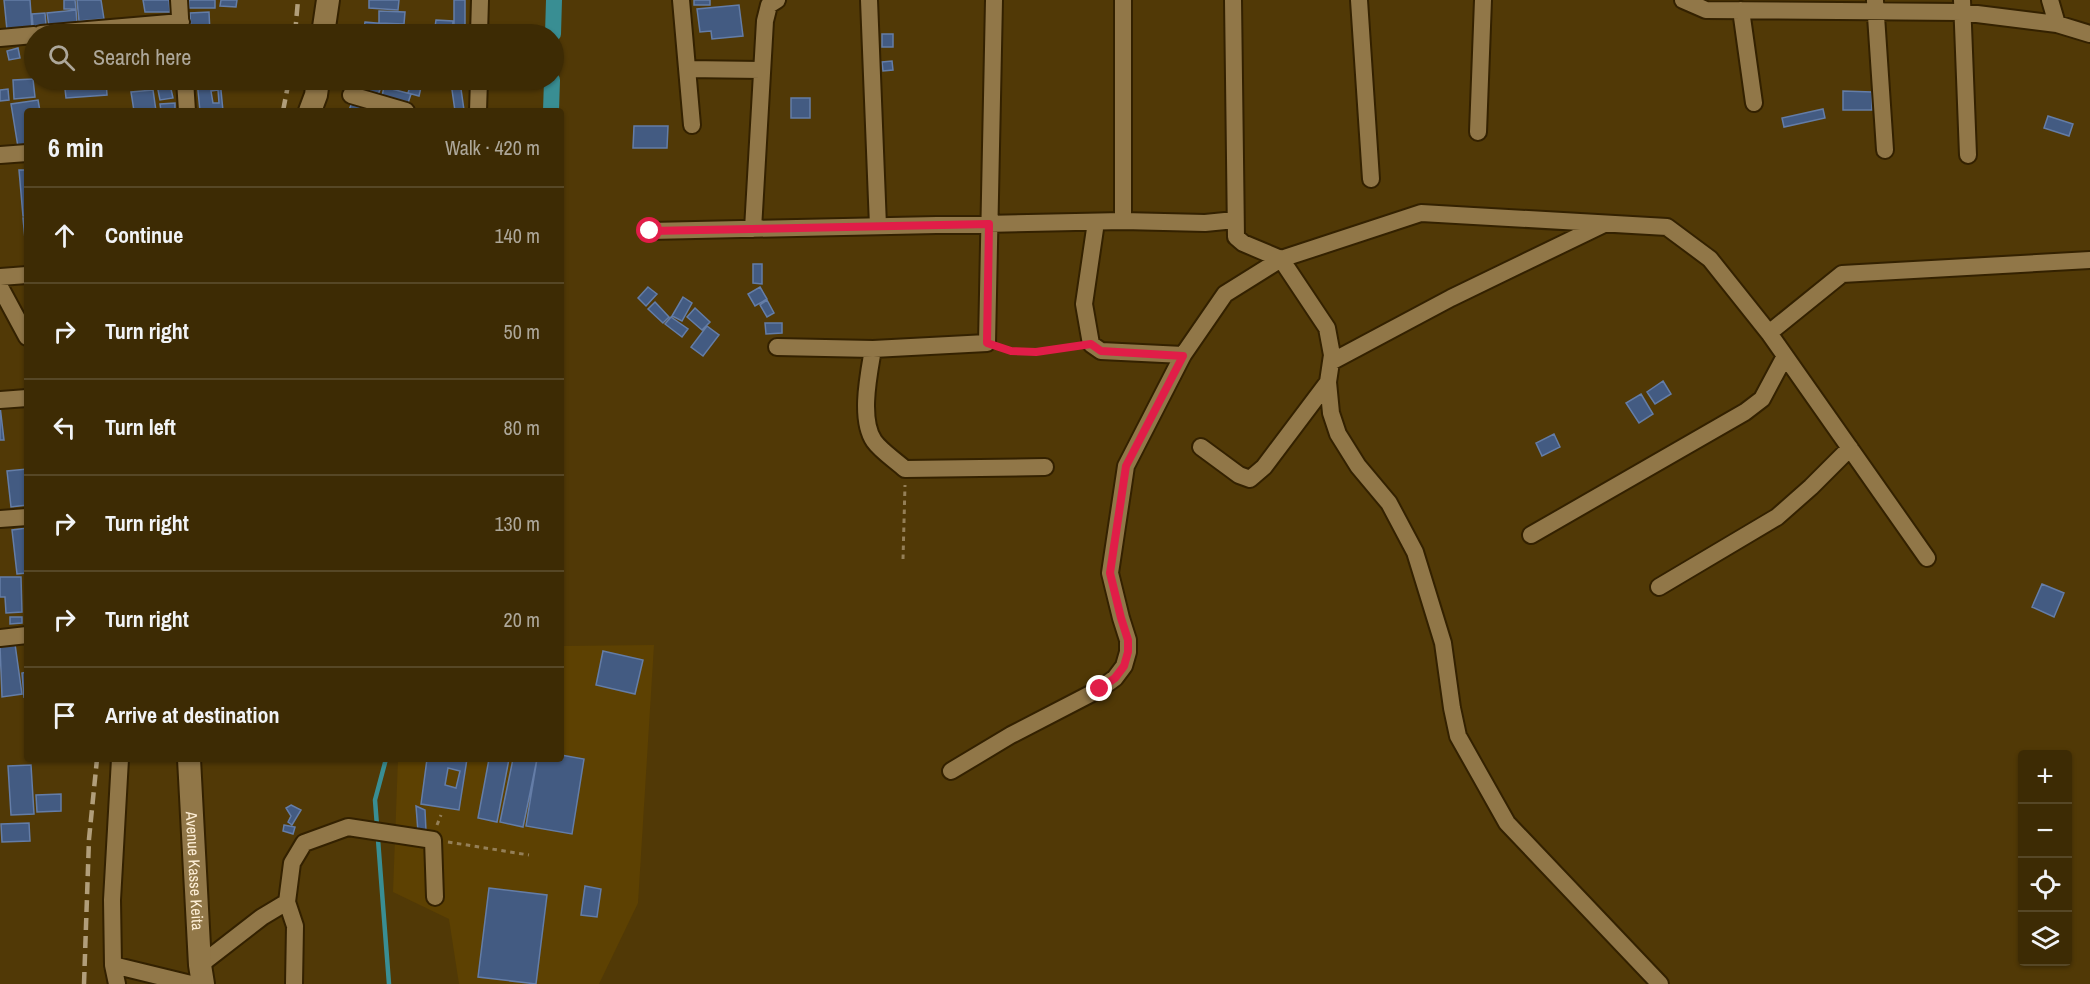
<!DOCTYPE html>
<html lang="en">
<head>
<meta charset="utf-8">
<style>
	:root { --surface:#3d2b04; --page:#44330e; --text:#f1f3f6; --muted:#ada79a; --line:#564726 }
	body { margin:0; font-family:"Archivo Narrow",sans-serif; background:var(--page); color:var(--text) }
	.controls { position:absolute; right:18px; bottom:18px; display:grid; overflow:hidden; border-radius:6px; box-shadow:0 2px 4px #0004 }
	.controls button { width:54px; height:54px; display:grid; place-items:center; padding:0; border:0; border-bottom:2px solid var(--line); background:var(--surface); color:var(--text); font:30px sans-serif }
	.stop { position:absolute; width:18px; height:18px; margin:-14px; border:4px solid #e11d48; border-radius:50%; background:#fff }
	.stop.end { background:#e11d48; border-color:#fff; box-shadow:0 2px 6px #0008 }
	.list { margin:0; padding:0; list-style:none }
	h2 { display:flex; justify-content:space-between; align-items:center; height:78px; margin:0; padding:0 24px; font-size:26px }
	h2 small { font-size:20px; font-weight:400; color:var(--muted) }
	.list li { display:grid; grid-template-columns:39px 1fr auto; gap:18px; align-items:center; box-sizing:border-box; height:96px; padding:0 24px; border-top:2px solid var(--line) }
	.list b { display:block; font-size:22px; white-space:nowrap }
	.list em { font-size:20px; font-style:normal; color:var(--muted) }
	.icon { flex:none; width:33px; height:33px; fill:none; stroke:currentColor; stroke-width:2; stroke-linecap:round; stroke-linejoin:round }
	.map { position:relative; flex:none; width:2090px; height:984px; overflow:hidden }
	.search { position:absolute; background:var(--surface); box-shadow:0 2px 4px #0004; left:24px; top:24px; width:540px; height:66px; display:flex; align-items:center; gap:15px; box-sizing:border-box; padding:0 21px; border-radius:33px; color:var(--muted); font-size:22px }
	.panel { position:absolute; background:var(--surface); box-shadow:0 2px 4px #0004; left:24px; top:108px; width:540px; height:654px; border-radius:6px }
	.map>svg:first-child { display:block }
</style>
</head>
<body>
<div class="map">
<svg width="2090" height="984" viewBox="0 0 2090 984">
	<rect width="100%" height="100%" fill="#513906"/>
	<!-- built -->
	<path fill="#5d4102" d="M 654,645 L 638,903 L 599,984 L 459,984 L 449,919 L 393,892 L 398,759 L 561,759 L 561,646 Z"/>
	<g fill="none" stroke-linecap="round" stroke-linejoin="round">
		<!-- stream -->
		<path stroke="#398e93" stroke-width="4.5" d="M 386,759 L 375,800 L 389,984"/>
		<!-- canal -->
		<path stroke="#398e93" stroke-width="16" d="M 553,34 L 554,0
			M 551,111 L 552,80"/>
	</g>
	<!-- building -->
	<path fill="#435b82" stroke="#647da7" stroke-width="1.5" fill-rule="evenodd" d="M 4,0 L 30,0 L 32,29 L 7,30 Z
		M 64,0 L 75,0 L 76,9 L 64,9 Z
		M 77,0 L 101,0 L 104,19 L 79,21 Z
		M 143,0 L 169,0 L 170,12 L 145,12 Z
		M 189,0 L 215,0 L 215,8 L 189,8 Z
		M 221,0 L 237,0 L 236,7 L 220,6 Z
		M 369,0 L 399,0 L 398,10 L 369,8 Z
		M 454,0 L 465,0 L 465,34 L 454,34 Z
		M 694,0 L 710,0 L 710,5 L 694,5 Z
		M 739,5 L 743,36 L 712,39 L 711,31 L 700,32 L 697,9 Z
		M 76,10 L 77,23 L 49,26 L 47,13 Z
		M 379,11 L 405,12 L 404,24 L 379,23 Z
		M 209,12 L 210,33 L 191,34 L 190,13 Z
		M 45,13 L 46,25 L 33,26 L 32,14 Z
		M 436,20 L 453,21 L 452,34 L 434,34 Z
		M 365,22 L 387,24 L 386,34 L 363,34 Z
		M 882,34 L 893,34 L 893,47 L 882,47 Z
		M 18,48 L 20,58 L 9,60 L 7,51 Z
		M 892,61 L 893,70 L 883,71 L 882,62 Z
		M 33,79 L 35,97 L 14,99 L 13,80 Z
		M 64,80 L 81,80 L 81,88 L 88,88 L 88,80 L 92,80 L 92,82 L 106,80 L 107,95 L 66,98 Z
		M 156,80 L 169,80 L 173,98 L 160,100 Z
		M 220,80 L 223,111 L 200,111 L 197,81 ZM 218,90 L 219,103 L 213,103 L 211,91 Z
		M 359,80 L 381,87 L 378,95 L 356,88 Z
		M 391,80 L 410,80 L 410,85 L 391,82 Z
		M 412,80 L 422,83 L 419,96 L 408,93 Z
		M 424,80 L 450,80 L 451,82 L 426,86 Z
		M 460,82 L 464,110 L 455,111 L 451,83 Z
		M 384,87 L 411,94 L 408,103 L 382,96 Z
		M 8,89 L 9,100 L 0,101 L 0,90 Z
		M 153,90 L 156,111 L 134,111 L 131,92 Z
		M 1843,91 L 1872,92 L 1872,110 L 1843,110 Z
		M 791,98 L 810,98 L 810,118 L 791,118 Z
		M 38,100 L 40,111 L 27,111 L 27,146 L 18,147 L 11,104 Z
		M 353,100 L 368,105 L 366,111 L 349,110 Z
		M 175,103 L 175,111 L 161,111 L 160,104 Z
		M 1823,109 L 1825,118 L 1784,127 L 1782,118 Z
		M 2048,116 L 2073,124 L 2069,136 L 2044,128 Z
		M 634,126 L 668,126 L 667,148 L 633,148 Z
		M 19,170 L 27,170 L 27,216 L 23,216 Z
		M 23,218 L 27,218 L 27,260 Z
		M 753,264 L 762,264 L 762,284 L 753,283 Z
		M 648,287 L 657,294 L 646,306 L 638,298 Z
		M 760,287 L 767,299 L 755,306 L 748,294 Z
		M 683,297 L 692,303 L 682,321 L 672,316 Z
		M 767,300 L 774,313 L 767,317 L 760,305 Z
		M 655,302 L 669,317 L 663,323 L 648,309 Z
		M 695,308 L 710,322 L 702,330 L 687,317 Z
		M 671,317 L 688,329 L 682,337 L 665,324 Z
		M 765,323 L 782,323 L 782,333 L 766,334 Z
		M 707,326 L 719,335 L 703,356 L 691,347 Z
		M 1663,381 L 1671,394 L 1655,404 L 1647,392 Z
		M 1641,394 L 1653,414 L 1639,423 L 1626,403 Z
		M 0,406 L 4,440 L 0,440 Z
		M 1554,434 L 1560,447 L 1542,456 L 1536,443 Z
		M 27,469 L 27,505 L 11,507 L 7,471 Z
		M 27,528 L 27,573 L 17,574 L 12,530 Z
		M 0,577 L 21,577 L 22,612 L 6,613 L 5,597 L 0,597 Z
		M 2042,584 L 2064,593 L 2054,617 L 2032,607 Z
		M 10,617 L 22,617 L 22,623 L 10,624 Z
		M 15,644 L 22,694 L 2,697 L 0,646 Z
		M 603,651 L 643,660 L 635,694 L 596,685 Z
		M 27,672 L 27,696 L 24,697 L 22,673 Z
		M 561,755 L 584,759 L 572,834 L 526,826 L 537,759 L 561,759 Z
		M 427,759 L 467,759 L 459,810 L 421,804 ZM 448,768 L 460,771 L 456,788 L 445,785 Z
		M 489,759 L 509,759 L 497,822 L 478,818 Z
		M 513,759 L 537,759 L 523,827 L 500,822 Z
		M 31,765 L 34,814 L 11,815 L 8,766 Z
		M 61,794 L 61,811 L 37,812 L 36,795 Z
		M 291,805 L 301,810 L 292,825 L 288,822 L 291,816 L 286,808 Z
		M 416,806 L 425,810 L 426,831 L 418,832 Z
		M 29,823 L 30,841 L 2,842 L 1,824 Z
		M 284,825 L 295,827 L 293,834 L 283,831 Z
		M 585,886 L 601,889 L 597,917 L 581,915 Z
		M 489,888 L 547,895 L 536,984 L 478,977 Z"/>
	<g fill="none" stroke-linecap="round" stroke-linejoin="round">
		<!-- street casing -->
		<g stroke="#332100" stroke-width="20">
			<path id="street" d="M 179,0 L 181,34
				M 681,0 L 692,125
				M 869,0 L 878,226
				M 1123,0 L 1123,221
				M 1233,0 L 1236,237 L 1243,243 L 1281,259 L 1327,328 L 1332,355 L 1328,382 L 1331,413 L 1338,434 L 1358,466 L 1389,503 L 1415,552 L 1443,643 L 1452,708 L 1458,736 L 1507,823 L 1660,984
				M 1359,0 L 1371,179
				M 1683,0 L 1706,10 L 1961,12 L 2057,24 L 2090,34
				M 1962,0 L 1968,155
				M 2050,0 L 2057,24
				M 1875,1 L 1885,150
				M 1741,10 L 1754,103
				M 41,34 L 181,22
				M 479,34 L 480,0
				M 0,38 L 34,35
				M 687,69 L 761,70
				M 185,80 L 187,111
				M 351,95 L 406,111
				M 478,111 L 479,80
				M 1478,132 L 1483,0
				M 0,155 L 27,153
				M 1096,222 L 1084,304 L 1091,344 L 1101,351 L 1183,355
				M 753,229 L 765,21 L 769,5 L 777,0
				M 650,231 L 1123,221 L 1205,223 L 1235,220
				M 0,277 L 27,275
				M 0,287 L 27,337
				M 1769,333 L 1842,274 L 2090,260
				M 777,347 L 873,349 L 987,343 L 994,0
				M 873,349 C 869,373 859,419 874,441 C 881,451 895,460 905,469 L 1045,467
				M 1331,362 L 1451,298 L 1604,224
				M 0,400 L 27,398
				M 1201,447 L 1239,475 L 1250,479 L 1264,467 L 1328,382
				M 0,519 L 27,517
				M 1531,535 L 1745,412 L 1762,399 L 1785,356
				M 1659,587 L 1777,517 L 1811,487 L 1850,448
				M 0,638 L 27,635
				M 951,771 L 1011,735 L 1100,689 L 1115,678 L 1124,666 L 1128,652 L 1128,640 L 1121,618 L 1110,573 L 1126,466 L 1183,355 L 1225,294 L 1281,259 L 1421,213 L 1667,227 L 1710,259 L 1769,333 L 1927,558
				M 287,902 L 295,926 L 294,984
				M 113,965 L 191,984
				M 200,965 L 262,917 L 287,902 L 292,863 L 304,843 L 348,827 L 433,840 L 435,897
				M 117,984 L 113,965 L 112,900 L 120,759"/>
		</g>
		<!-- secondary casing -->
		<g stroke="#332100" stroke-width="26">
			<g id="secondary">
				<path d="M 323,34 L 328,0"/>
				<path d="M 310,111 L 316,95 L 318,80"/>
				<path id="s1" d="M 189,759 L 200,965 L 203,984"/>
			</g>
		</g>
		<!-- path -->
		<path stroke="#947f57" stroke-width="3" stroke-dasharray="4.5 4.5" stroke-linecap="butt" d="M 1001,347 C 1026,355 1051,349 1077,346
			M 903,559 L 905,485
			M 437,825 L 441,815
			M 448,842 L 529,855"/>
		<!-- street -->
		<use href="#street" stroke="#917748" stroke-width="16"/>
		<!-- secondary -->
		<use href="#secondary" stroke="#917748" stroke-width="22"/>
		<!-- rail -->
		<path stroke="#b19e7a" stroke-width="4.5" stroke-dasharray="12 6" stroke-linecap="butt" d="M 295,34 L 298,0
			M 283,111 L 289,80
			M 84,984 L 89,839 L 97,759"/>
	</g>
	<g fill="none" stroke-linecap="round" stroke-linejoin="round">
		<!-- route -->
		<path stroke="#e11d48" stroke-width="8" d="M 650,231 L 989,224 L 987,343 L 1011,351 L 1036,352 L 1091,344 L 1101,351 L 1183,356 L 1126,466 L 1110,573 L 1121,618 L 1128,640 L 1128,652 L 1124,666 L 1115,678 L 1100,689"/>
	</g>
	<g text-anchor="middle" stroke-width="4.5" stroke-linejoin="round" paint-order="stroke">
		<!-- street labels -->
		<g font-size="16" fill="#fdeed6" stroke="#2e2310">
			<text dy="6" stroke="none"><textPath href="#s1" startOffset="112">Avenue Kasse Keita</textPath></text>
		</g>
	</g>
</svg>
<div class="controls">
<button>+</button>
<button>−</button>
<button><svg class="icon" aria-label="locate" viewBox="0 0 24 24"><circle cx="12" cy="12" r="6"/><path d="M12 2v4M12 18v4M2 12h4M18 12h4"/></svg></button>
<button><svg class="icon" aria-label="layers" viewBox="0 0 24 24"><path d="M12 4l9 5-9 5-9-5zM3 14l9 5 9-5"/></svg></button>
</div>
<div class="stop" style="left:650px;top:231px"></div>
<div class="stop end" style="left:1100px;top:689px"></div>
<div class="search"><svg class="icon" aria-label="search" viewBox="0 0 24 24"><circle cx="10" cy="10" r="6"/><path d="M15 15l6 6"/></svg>Search here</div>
<section class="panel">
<h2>6 min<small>Walk · 420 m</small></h2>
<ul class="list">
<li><svg class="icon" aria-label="ahead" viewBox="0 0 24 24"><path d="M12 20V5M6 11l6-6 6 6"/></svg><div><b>Continue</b></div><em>140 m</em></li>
<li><svg class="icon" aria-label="right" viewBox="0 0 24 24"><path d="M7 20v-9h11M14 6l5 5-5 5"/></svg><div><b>Turn right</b></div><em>50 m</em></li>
<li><svg class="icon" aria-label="left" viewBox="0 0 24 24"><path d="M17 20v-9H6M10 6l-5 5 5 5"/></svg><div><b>Turn left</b></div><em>80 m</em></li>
<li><svg class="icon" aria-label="right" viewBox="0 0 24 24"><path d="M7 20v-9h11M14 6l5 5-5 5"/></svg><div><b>Turn right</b></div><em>130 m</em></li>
<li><svg class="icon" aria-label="right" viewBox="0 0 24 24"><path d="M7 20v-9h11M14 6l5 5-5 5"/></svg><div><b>Turn right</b></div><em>20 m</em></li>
<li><svg class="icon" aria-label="arrive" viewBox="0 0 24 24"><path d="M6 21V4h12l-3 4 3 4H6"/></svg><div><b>Arrive at destination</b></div></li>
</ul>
</section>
</div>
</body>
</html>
